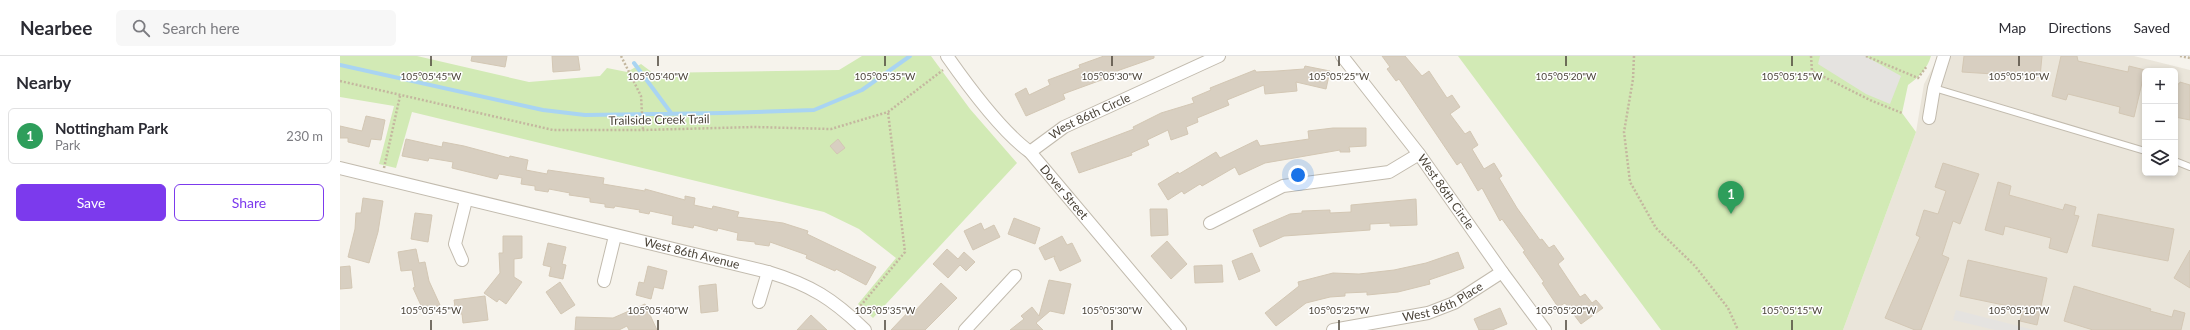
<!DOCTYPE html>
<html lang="en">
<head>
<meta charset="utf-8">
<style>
	:root { --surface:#fff; --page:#f7f7f7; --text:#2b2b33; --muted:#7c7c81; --line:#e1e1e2; --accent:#7c3aed }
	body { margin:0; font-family:Lato,sans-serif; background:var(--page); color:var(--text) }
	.controls { position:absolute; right:12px; top:12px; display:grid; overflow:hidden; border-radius:6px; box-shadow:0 2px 6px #0003 }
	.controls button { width:36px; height:36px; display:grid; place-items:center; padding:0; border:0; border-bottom:1px solid var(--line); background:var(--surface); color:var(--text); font:20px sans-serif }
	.you { position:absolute; left:958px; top:119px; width:14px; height:14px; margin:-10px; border:3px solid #fff; border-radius:50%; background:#1a73e8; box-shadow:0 0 0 6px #1a73e833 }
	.badge { display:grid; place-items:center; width:26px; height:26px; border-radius:50%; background:var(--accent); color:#fff; font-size:13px; font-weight:700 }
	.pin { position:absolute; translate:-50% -33px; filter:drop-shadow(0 1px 2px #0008) }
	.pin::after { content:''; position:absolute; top:21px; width:14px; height:12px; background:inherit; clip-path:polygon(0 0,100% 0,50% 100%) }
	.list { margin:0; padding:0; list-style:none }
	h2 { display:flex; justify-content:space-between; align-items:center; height:52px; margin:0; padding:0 16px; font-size:17px }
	h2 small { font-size:13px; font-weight:400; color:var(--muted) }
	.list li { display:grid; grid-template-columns:26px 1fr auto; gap:12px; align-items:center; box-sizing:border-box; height:56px; margin:0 8px 8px; padding:0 8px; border:1px solid var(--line); border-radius:6px }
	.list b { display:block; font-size:15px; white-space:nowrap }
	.list p { margin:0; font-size:13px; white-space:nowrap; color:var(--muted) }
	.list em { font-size:13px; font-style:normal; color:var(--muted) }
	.actions { display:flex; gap:8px; padding:12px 16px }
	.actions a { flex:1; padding:9px 0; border:1px solid var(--accent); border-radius:6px; text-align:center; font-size:14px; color:var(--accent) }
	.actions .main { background:var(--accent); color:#fff }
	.icon { flex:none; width:22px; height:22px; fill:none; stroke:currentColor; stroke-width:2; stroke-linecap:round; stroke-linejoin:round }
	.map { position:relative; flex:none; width:1850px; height:274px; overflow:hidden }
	header { display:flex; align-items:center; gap:24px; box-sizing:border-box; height:56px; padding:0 20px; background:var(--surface); border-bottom:1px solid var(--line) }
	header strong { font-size:19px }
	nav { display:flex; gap:22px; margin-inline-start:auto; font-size:14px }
	.search { width:280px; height:36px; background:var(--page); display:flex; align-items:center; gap:10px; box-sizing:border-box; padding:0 14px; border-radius:6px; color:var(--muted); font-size:15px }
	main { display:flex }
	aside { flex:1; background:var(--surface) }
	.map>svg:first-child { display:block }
</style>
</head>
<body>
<header>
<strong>Nearbee</strong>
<div class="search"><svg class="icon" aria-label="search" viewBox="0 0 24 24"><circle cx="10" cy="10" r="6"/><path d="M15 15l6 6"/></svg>Search here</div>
<nav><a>Map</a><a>Directions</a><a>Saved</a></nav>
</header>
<main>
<aside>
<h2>Nearby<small></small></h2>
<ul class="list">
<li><span class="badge" style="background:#2e9e5b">1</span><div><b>Nottingham Park</b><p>Park</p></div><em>230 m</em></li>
</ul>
<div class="actions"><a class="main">Save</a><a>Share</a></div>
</aside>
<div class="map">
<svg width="1850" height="274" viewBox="0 0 1850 274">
	<rect width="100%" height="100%" fill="#f6f3ec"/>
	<!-- residential -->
	<path fill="#eae5da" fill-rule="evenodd" d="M 1599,0 L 1794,0 L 1850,14 L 1850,274 L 1503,274 L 1576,76 L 1584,28 ZM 1805,15 L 1835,15 L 1835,117 L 1805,117 Z"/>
	<!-- green -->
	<path fill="#d2eab5" d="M 0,0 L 77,0 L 189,26 L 260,20 L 267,12 L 287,16 L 301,8 L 313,17 L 499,14 L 522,0 L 591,0 L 630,53 L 677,107 L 533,262 L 518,248 L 556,202 L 519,173 L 484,156 L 72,56 L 56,112 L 39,108 L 54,50 L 0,41 Z
		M 1118,0 L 1591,0 C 1587,13 1579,21 1568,29 L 1562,57 L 1576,76 L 1503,274 L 1321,274 Z"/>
	<!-- parking -->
	<path fill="#e5e3e0" d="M 1480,0 L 1525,0 L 1561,20 L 1550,48 L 1526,38 L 1478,8 Z
		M 1616,254 L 1694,274 L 1655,274 L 1613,264 Z"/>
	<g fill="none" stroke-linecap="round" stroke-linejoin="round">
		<!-- stream -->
		<path stroke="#a9d4f2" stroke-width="4" d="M 294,7 L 331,57
			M 0,9 L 203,54 L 245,59 L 383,57 L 474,54 L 522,34 L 570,0"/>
	</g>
	<!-- building -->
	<path fill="#d8cfc1" stroke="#d3c7b4" d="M 132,0 L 167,0 L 165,11 L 131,5 Z
		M 212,0 L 238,0 L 240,14 L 213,16 Z
		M 764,0 L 814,0 L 814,2 L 774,16 L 775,19 L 723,38 L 725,43 L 686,60 L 675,38 L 686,32 L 689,39 L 710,29 L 708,24 L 740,12 L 739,9 Z
		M 1042,0 L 1065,0 L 1082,20 L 1089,15 L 1107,42 L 1112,39 L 1120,51 L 1110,58 L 1125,78 L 1130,75 L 1138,89 L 1132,93 L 1144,113 L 1154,107 L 1162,120 L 1159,122 L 1177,152 L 1200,184 L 1202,183 L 1209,192 L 1214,189 L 1224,203 L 1218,208 L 1240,241 L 1245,238 L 1252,247 L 1256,244 L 1263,252 L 1241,268 L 1225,247 L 1218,251 L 1202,227 L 1204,226 L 1183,196 L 1185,195 L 1162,163 L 1160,165 L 1142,132 L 1138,135 L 1121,106 L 1117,109 L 1059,23 L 1056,25 L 1047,13 L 1050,11 Z
		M 1624,0 L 1702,0 L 1700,21 L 1622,16 Z
		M 1721,0 L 1737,0 L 1738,5 L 1788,16 L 1789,10 L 1805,14 L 1794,61 L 1779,57 L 1780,51 L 1728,38 L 1726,44 L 1712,40 Z
		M 965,10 L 990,15 L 986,33 L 956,26 L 957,35 L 925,38 L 924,29 L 887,44 L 889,49 L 857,62 L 858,66 L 846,71 L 848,78 L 831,84 L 828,74 L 807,84 L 809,89 L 791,97 L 792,99 L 739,117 L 731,97 L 794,73 L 793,71 L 821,57 L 854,47 L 852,42 L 871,34 L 870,32 L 915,14 L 916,16 L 937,15 L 964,13 Z
		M 1840,26 L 1850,29 L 1850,64 L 1835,61 L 1835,27 L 1839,28 Z
		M 26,60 L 45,64 L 41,84 L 31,83 L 29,91 L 8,86 L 8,82 L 0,82 L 0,70 L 22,75 Z
		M 993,72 L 1026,72 L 1026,90 L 1009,91 L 1010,96 L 1000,96 L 1000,94 L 925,107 L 899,119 L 895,111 L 862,130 L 860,128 L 844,138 L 842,135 L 828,144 L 818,128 L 838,116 L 839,118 L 876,96 L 880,102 L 917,84 L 920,90 L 969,83 L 968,75 Z
		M 66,83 L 102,91 L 103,86 L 124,90 L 169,102 L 170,100 L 188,104 L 186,114 L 207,118 L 208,114 L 264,122 L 263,128 L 305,135 L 305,133 L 345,144 L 345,140 L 355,142 L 354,149 L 372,153 L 373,150 L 399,156 L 397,161 L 443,167 L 468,175 L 467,178 L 536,211 L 526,229 L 496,213 L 495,215 L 466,202 L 467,199 L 430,186 L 429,190 L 415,188 L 415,186 L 397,184 L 398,177 L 378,172 L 377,175 L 354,169 L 353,172 L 332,168 L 333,160 L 310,155 L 309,158 L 299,156 L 300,154 L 275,150 L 274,152 L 265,151 L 265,148 L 250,146 L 250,142 L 229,139 L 230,137 L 209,133 L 208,136 L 195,134 L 195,130 L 181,128 L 182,122 L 159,118 L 157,123 L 112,112 L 113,106 L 89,102 L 88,105 L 62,100 Z
		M 498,83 L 505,92 L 497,98 L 490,90 Z
		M 1603,107 L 1639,118 L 1620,168 L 1613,165 L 1602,199 L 1609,202 L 1581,274 L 1575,274 L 1545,262 L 1580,181 L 1576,179 L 1584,154 L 1598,158 L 1606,135 L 1595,131 Z
		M 1658,126 L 1671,130 L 1669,139 L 1723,154 L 1725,148 L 1736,151 L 1734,159 L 1739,160 L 1727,197 L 1709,192 L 1711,182 L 1665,170 L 1663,179 L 1645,174 Z
		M 23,142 L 43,145 L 38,176 L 29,207 L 8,201 L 15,173 L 16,157 L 21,157 Z
		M 1076,143 L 1077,169 L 1050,170 L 1050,167 L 1030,168 L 1030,174 L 944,180 L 920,191 L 913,174 L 950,158 L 962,157 L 962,155 L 990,154 L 990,157 L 1011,156 L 1011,149 Z
		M 810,153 L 827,153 L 828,179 L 811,180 Z
		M 75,157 L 92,159 L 88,186 L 71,183 Z
		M 1758,158 L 1834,173 L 1828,205 L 1752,190 Z
		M 674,162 L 700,172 L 695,188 L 668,178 Z
		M 641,167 L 644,174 L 654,169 L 660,181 L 633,194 L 624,175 Z
		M 163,180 L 182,180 L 182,202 L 174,203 L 174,221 L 182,226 L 166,248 L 159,243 L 157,246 L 144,237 L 160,217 L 159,197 L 163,197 Z
		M 722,180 L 727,189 L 732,187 L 741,205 L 720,215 L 714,202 L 715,200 L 705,204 L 699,192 Z
		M 827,185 L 847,208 L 831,223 L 811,200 Z
		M 208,187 L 226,191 L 222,208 L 226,209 L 223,223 L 209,220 L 211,211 L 203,209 Z
		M 76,193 L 79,207 L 85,206 L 89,225 L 100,249 L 84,256 L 73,232 L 75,231 L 72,214 L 61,215 L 58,196 Z
		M 607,193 L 618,203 L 624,196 L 635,206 L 626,215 L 620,209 L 608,222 L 593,208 Z
		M 1850,194 L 1850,232 L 1834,222 Z
		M 1118,196 L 1124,212 L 1089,224 L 1090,228 L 1058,236 L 1027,239 L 1027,236 L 1005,237 L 1005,240 L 990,241 L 966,247 L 936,270 L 925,257 L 959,230 L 958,226 L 993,217 L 1019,218 L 1054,214 L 1086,207 Z
		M 912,197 L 920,215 L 899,224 L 892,205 Z
		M 1628,204 L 1707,222 L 1697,269 L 1680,265 L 1683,253 L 1620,240 Z
		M 882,209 L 883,226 L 855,227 L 854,210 Z
		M 10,210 L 12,232 L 0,233 L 0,211 Z
		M 308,210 L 327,215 L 323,233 L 314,231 L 311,243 L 296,239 L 299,226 L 304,227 Z
		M 709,224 L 731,228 L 724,258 L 710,255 L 696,267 L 703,274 L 670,274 L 684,263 L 681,260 L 692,251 L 699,260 Z
		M 220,226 L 235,249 L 221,258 L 206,236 Z
		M 601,227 L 617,242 L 585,274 L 551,274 L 572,252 L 575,255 Z
		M 376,228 L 378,255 L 361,257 L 359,230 Z
		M 1734,230 L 1811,253 L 1810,255 L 1832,261 L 1834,254 L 1845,257 L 1841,274 L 1753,274 L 1724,265 Z
		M 145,240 L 148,264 L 123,267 L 122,258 L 116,258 L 114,244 Z
		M 305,248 L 317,274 L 289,274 L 287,270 L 279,274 L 235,274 L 236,261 L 273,262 Z
		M 1160,252 L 1167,268 L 1152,274 L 1139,274 L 1134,263 Z
		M 471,259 L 487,274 L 457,274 Z"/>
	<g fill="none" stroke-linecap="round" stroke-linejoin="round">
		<!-- service casing -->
		<g stroke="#c2bbae" stroke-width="8">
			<path id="service" d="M 1594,32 L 1805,95
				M 1835,105 L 1850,111"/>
		</g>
		<!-- minor casing -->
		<g stroke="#c2bbae" stroke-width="14">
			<g id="minor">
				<path id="s1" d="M 607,0 C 628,30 661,75 690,96 L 840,274"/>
				<path id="s2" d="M 1002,0 L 1079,98 L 1162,216 L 1205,274"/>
				<path d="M 1589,62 L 1594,32 L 1604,0"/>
				<path id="s3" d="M 690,96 L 724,71 L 879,0"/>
				<path id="s4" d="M 0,112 L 428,216 C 471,229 493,243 525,274"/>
				<path d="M 870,167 L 943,130 L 1049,116 L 1079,98"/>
				<path d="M 122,204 L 115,188 L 126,144"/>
				<path d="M 264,225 L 275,180"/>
				<path d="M 419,246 L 428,216"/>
				<path d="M 625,274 L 675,220"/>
				<path id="s5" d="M 993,274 L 1088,257 L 1114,247 L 1162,216"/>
			</g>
		</g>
		<!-- path -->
		<path stroke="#c4b79f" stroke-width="2.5" stroke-dasharray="2 2" stroke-linecap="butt" d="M 281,0 L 301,40 L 303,74
			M 1294,0 L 1293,23 L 1284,76 L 1290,126 L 1316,172 L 1355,210 L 1388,252 L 1398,274
			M 1471,0 L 1472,15 L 1532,45 L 1562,57
			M 1526,0 L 1578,22 L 1587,10
			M 1840,0 L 1850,2
			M 0,25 L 213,74 L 303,74 L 414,71 L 491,73 L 548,56 L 603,14
			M 44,112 L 60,40
			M 518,253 L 565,196 L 548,56"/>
		<!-- service -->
		<use href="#service" stroke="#fff" stroke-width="6"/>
		<!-- minor -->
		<use href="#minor" stroke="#fff" stroke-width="12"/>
	</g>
	<!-- ticks -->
	<path fill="none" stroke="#4b4439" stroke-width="1.5" d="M 91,0 L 91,10M 318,0 L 318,10M 545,0 L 545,10M 772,0 L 772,10M 999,0 L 999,10M 1226,0 L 1226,10M 1452,0 L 1452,10M 1679,0 L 1679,10M 91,264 L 91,274M 318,264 L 318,274M 545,264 L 545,274M 772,264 L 772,274M 999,264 L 999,274M 1226,264 L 1226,274M 1452,264 L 1452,274M 1679,264 L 1679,274"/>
	<g text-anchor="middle" stroke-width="3" stroke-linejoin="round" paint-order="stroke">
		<!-- street labels -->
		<g font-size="12" fill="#4b4439" stroke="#fff">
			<text dy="4" stroke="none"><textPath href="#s3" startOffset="70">West 86th Circle</textPath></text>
			<text transform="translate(319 64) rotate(-1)" y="4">Trailside Creek Trail</text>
			<text dy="4" stroke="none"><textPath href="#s1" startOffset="180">Dover Street</textPath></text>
			<text dy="4" stroke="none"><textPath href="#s2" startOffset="171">West 86th Circle</textPath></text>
			<text dy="4" stroke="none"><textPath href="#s4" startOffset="362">West 86th Avenue</textPath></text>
			<text dy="4" stroke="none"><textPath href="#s5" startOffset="114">West 86th Place</textPath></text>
		</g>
	</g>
	<g font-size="10" text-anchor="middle" fill="#4b4439" stroke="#fff" stroke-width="3" stroke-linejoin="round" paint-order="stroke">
		<text x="91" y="24">105°05'45"W</text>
		<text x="318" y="24">105°05'40"W</text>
		<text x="545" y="24">105°05'35"W</text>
		<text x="772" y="24">105°05'30"W</text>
		<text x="999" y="24">105°05'25"W</text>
		<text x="1226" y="24">105°05'20"W</text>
		<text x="1452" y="24">105°05'15"W</text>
		<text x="1679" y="24">105°05'10"W</text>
		<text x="91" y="258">105°05'45"W</text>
		<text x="318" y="258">105°05'40"W</text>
		<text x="545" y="258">105°05'35"W</text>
		<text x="772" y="258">105°05'30"W</text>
		<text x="999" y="258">105°05'25"W</text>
		<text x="1226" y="258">105°05'20"W</text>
		<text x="1452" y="258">105°05'15"W</text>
		<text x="1679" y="258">105°05'10"W</text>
	</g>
</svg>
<div class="controls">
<button>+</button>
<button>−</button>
<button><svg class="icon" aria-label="layers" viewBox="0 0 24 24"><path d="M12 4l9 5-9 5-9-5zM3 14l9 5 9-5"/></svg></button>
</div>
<div class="you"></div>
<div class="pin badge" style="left:1391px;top:158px;background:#2e9e5b">1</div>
</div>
</main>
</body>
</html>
